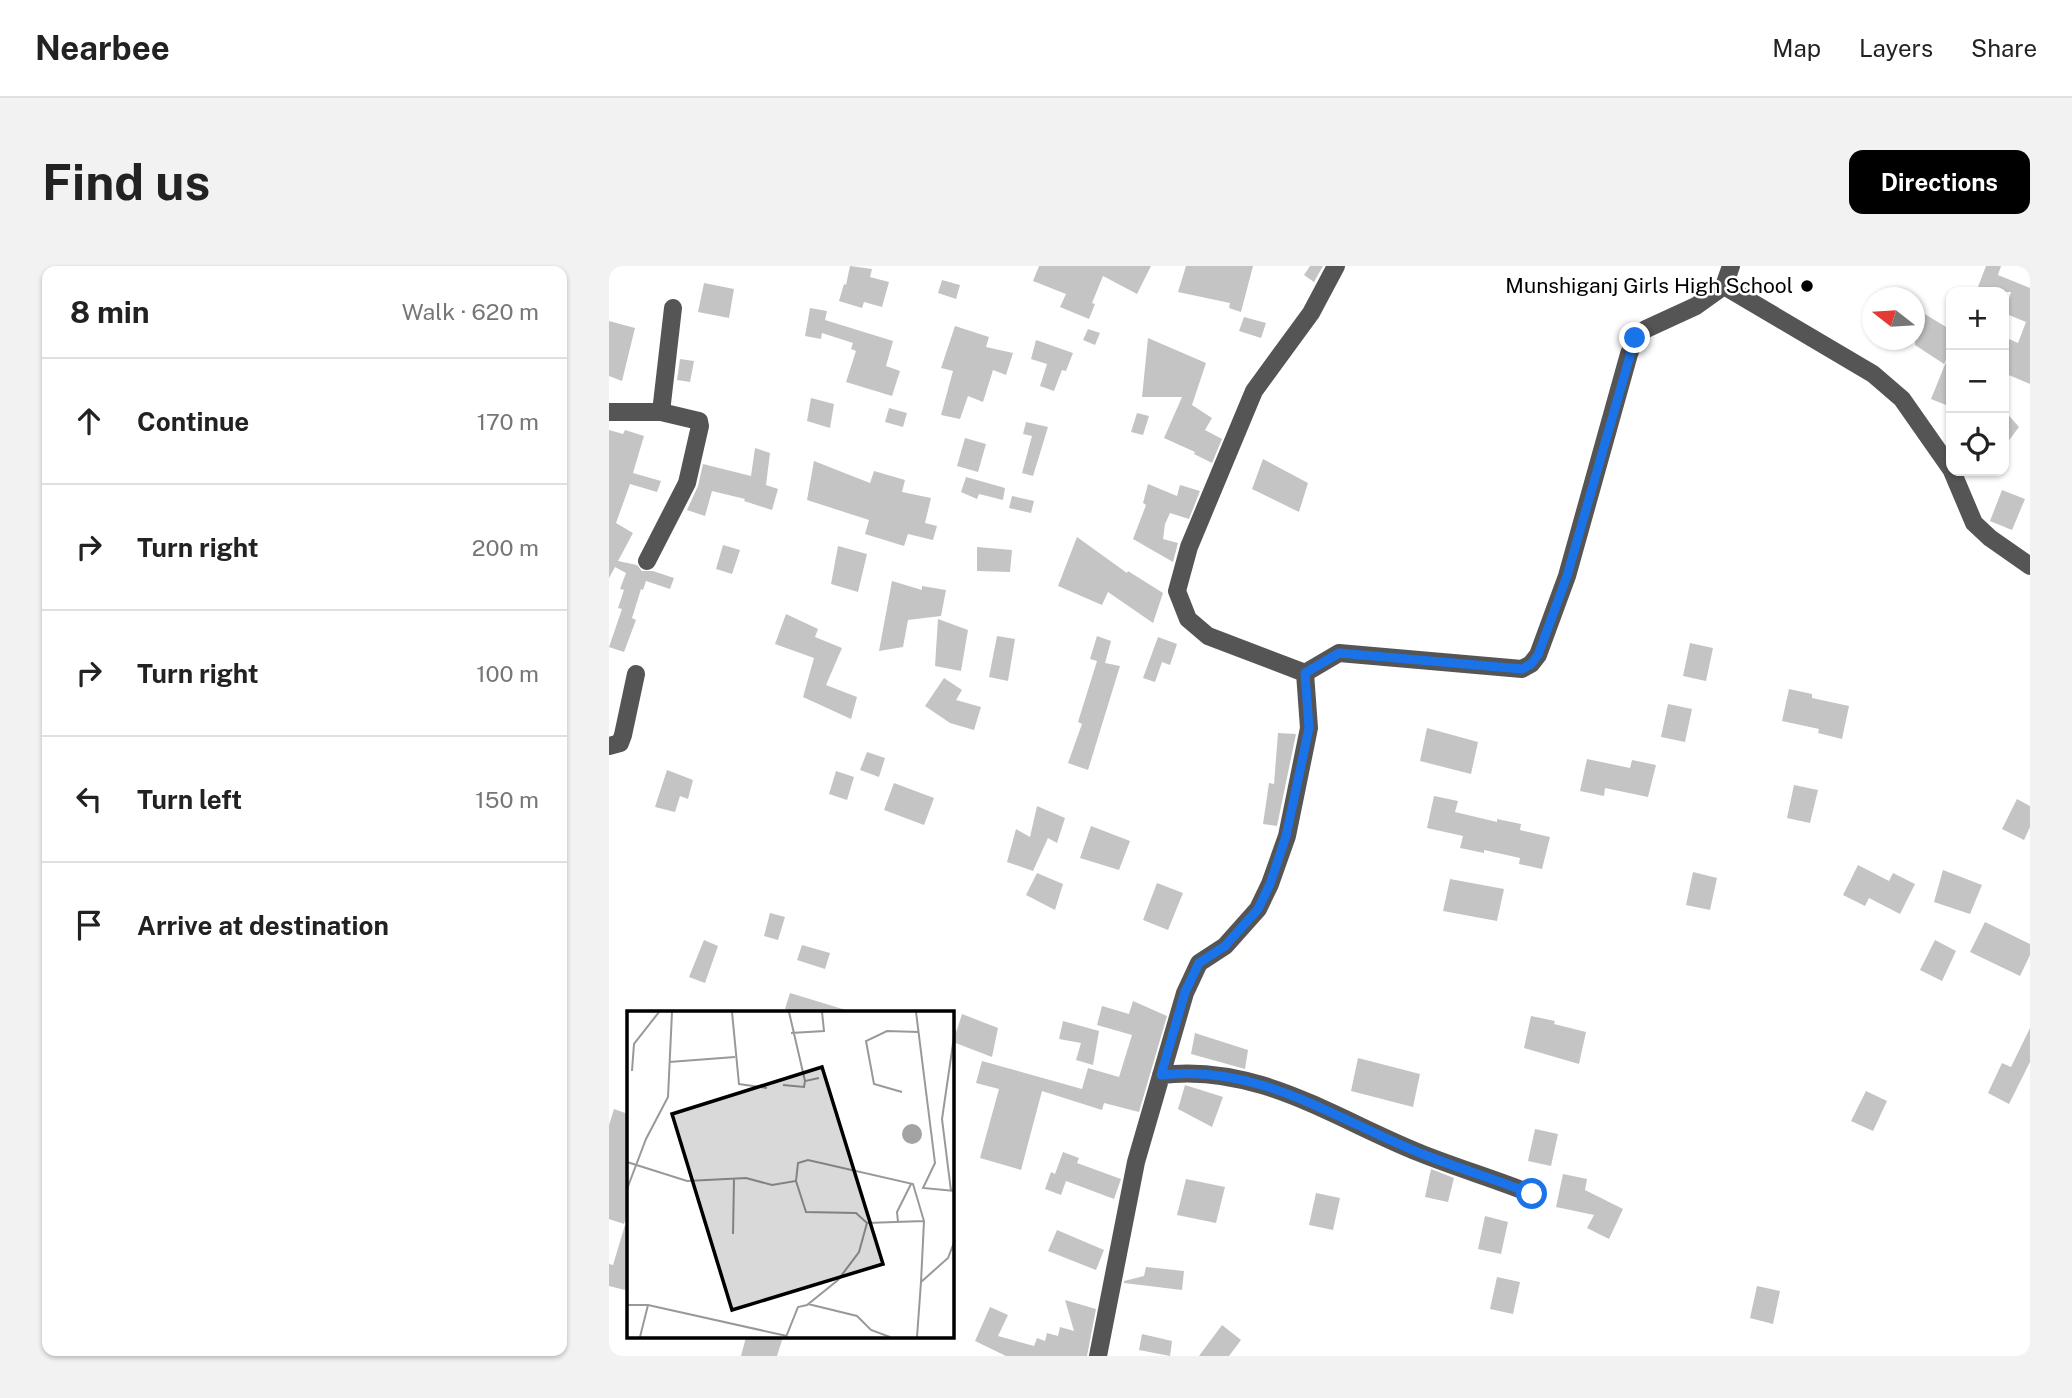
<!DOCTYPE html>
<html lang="en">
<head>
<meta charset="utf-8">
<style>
	:root { --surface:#fff; --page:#f2f2f2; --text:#222; --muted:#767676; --line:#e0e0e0; --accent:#000 }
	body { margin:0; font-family:"Public Sans",sans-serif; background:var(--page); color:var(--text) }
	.controls { position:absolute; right:21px; top:21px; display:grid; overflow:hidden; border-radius:14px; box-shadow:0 2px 5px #0004 }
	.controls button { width:63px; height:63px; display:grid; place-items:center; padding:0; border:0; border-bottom:2px solid var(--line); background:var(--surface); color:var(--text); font:35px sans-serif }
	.compass { position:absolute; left:1253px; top:21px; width:63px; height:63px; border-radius:50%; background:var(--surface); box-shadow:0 2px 5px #0004; rotate:287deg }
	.stop { position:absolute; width:21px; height:21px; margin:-16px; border:5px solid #1a73e8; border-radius:50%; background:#fff }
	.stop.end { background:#1a73e8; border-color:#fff; box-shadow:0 2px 7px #0008 }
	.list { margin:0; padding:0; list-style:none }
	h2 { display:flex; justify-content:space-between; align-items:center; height:91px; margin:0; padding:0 28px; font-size:30px }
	h2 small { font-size:23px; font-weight:400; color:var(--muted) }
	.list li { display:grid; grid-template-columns:46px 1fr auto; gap:21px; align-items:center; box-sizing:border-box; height:126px; padding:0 28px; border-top:2px solid var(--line) }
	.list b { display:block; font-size:26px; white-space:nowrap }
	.list em { font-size:23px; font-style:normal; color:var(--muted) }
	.icon { flex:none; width:38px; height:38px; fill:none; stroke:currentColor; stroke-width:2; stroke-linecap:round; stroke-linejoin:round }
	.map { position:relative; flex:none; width:1421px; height:1090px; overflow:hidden; border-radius:14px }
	header { display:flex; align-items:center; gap:42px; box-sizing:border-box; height:98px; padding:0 35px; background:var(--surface); border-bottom:2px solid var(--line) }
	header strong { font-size:33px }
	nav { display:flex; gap:38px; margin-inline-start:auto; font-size:24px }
	.intro { display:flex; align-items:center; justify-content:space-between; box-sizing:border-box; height:168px; padding:0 42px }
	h1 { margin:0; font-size:49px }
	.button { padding:18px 32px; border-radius:14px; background:var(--accent); color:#fff; font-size:24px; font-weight:700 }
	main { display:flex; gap:42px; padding:0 42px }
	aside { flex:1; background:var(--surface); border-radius:14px; box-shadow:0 2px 5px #0004 }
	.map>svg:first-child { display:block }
</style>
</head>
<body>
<header>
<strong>Nearbee</strong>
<nav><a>Map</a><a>Layers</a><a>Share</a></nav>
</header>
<div class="intro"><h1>Find us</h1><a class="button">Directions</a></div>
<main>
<aside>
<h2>8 min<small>Walk · 620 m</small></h2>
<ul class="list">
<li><svg class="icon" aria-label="ahead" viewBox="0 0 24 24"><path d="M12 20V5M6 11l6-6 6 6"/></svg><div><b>Continue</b></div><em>170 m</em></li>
<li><svg class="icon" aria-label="right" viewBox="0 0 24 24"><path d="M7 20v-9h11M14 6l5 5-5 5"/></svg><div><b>Turn right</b></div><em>200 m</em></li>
<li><svg class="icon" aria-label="right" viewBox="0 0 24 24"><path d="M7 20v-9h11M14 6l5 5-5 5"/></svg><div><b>Turn right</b></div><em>100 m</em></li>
<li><svg class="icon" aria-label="left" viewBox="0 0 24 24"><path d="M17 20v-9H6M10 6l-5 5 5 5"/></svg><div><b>Turn left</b></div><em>150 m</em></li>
<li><svg class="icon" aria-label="arrive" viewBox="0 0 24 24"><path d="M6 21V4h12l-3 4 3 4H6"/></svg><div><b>Arrive at destination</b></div></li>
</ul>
</aside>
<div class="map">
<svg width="1421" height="1090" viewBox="0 0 1421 1090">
	<rect width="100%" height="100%" fill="#fff"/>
	<!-- building -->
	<path fill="#c4c4c4" d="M 241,0 L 263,3 L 261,11 L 280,16 L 273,41 L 255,36 L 253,42 L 230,35 L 235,18 L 237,19 Z
		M 430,0 L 542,0 L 528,28 L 494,10 L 483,37 L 486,38 L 480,53 L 451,41 L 457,28 L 424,15 Z
		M 577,0 L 644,0 L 632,46 L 620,42 L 621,37 L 569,26 Z
		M 701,0 L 714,0 L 705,16 L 695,9 Z
		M 1377,0 L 1392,0 L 1389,9 L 1421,22 L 1421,118 L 1395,107 L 1395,86 L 1400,73 L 1409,77 L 1417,56 L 1395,47 L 1402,26 L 1367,26 Z
		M 333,14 L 351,19 L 347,33 L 329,27 Z
		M 95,17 L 125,23 L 120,52 L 89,46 Z
		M 201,42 L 218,45 L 216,54 L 284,75 L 277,100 L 291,105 L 283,130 L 237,116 L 247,85 L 242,83 L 244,77 L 213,67 L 212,73 L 196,70 Z
		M 1306,42 L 1342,64 L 1342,141 L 1322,133 L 1341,86 L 1335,98 L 1306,79 Z
		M 635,51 L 657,57 L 652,72 L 630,65 Z
		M 0,55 L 26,62 L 13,115 L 0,110 Z
		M 346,60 L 380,71 L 377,81 L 404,87 L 397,109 L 384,104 L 374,136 L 359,130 L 351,153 L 332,149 L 344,105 L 332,102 Z
		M 479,63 L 491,67 L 486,79 L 474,74 Z
		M 539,72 L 597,97 L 583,139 L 603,152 L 596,164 L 613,173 L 603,197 L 585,188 L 586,186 L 555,172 L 573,131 L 533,131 Z
		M 427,74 L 464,87 L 457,105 L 453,104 L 445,125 L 431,120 L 438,98 L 422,93 Z
		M 71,93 L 85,95 L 81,116 L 68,114 Z
		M 202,132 L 225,138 L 221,162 L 198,155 Z
		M 280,142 L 298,147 L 294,161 L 276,156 Z
		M 1395,144 L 1410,161 L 1395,181 Z
		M 528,147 L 540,150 L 534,169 L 522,166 Z
		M 417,156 L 439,161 L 424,210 L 413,207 L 423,170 L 414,168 Z
		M 0,164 L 14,168 L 16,164 L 35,170 L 24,207 L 52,215 L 48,226 L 21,218 L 7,257 L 24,267 L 9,295 L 28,299 L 33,305 L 44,305 L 65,312 L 61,323 L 37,315 L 34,324 L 32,323 L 23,352 L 27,354 L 15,386 L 0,381 L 13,343 L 9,342 L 15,324 L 11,323 L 17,307 L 6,301 L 0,312 Z
		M 356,172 L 377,178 L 369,206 L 348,200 Z
		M 146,182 L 161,187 L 157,219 L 169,223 L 163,244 L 135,235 L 136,233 L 103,225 L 96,250 L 78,244 L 89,220 L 94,198 L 142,210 Z
		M 654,193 L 699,217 L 690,246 L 643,223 Z
		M 205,195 L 261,217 L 265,205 L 296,214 L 293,226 L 322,232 L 316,257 L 328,260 L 324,274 L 299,268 L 295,280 L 256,268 L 260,254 L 198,234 Z
		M 357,211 L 396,222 L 394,234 L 370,228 L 368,233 L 352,226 Z
		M 539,218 L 568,230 L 571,219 L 591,225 L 580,253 L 561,247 L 556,258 L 554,273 L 569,277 L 564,296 L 524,273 L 537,239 L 534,237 Z
		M 1393,224 L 1416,233 L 1403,264 L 1381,255 Z
		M 403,230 L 425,235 L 422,247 L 400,242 Z
		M 468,271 L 518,307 L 519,305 L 554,327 L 544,357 L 499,326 L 493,339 L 449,320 Z
		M 114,279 L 131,284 L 123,308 L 107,303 Z
		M 229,280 L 258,288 L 249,326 L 222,318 Z
		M 368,281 L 403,284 L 401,306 L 368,305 Z
		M 283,315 L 313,324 L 313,320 L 337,324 L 332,350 L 299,354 L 294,381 L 270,385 Z
		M 177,348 L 209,363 L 206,371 L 233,382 L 217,419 L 248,431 L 242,453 L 194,431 L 205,392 L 166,378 Z
		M 329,353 L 359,364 L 352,405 L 326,400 Z
		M 388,370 L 406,373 L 399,415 L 380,411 Z
		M 488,370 L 502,375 L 496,397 L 511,400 L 479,504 L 459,497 L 473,458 L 469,456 L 488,395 L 481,393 Z
		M 549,371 L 568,378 L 561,399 L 553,396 L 546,416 L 534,412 Z
		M 1081,377 L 1104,382 L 1097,415 L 1074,410 Z
		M 335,412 L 353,424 L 347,434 L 372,441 L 365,464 L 341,457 L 316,440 Z
		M 1180,423 L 1203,428 L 1203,432 L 1240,440 L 1233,473 L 1209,467 L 1210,463 L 1173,455 Z
		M 1059,438 L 1083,443 L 1076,476 L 1052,471 Z
		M 818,462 L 869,476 L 862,508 L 811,495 Z
		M 669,467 L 687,468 L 668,560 L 654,558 L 660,517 L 665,518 Z
		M 258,486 L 276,492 L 270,511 L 251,504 Z
		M 978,493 L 1021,502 L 1023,494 L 1047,499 L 1039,531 L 996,522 L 995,530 L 971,525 Z
		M 58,504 L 84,514 L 79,533 L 71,530 L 66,546 L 46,541 Z
		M 227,505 L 245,511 L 238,534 L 220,528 Z
		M 285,517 L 325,532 L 315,559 L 275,544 Z
		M 1185,519 L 1209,524 L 1201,557 L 1178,552 Z
		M 825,530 L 849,535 L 846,546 L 888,556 L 888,553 L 912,558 L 911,564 L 941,571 L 933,603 L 910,598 L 911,592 L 875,584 L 875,587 L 851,582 L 854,570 L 818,562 Z
		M 1408,533 L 1421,540 L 1421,561 L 1415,574 L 1393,563 Z
		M 428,540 L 456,552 L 448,577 L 439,572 L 424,605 L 398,596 L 407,563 L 421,571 Z
		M 482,560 L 521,575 L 510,604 L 471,592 Z
		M 1249,599 L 1280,615 L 1284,607 L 1306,618 L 1291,648 L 1260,632 L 1256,640 L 1234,629 Z
		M 1334,604 L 1373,619 L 1361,648 L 1325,636 Z
		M 1084,606 L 1108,612 L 1101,644 L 1077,639 Z
		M 428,607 L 454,618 L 446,644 L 417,629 Z
		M 841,613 L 895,623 L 888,655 L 834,645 Z
		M 548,617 L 574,627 L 559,664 L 534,654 Z
		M 161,647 L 176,651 L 169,674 L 155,670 Z
		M 1376,656 L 1421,678 L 1421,689 L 1411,710 L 1361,686 Z
		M 95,674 L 109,680 L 96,717 L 80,711 Z
		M 1326,674 L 1347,685 L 1333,715 L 1311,704 Z
		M 193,679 L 221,687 L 216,703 L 188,694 Z
		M 181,727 L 237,744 L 237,747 L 191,747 L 176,743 Z
		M 524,735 L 558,750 L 530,846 L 495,837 L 493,844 L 433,825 L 412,904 L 371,892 L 390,823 L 367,817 L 373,795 L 473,823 L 479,802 L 510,811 L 523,769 L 488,759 L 493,740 L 520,748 Z
		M 353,748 L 389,762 L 383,791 L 344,776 Z
		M 922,750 L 946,755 L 945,758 L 977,766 L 970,798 L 915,782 Z
		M 454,755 L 490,765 L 484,799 L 467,794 L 472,777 L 450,773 Z
		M 1421,762 L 1421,796 L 1400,838 L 1379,827 L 1393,797 L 1402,801 Z
		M 586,767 L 639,784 L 636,803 L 582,788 Z
		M 749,792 L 811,808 L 804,841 L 742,825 Z
		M 576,819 L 614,831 L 603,861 L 569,843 Z
		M 1257,825 L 1278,835 L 1264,865 L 1242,855 Z
		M 5,843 L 19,848 L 19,945 L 15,958 L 0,953 L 0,859 Z
		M 926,863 L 949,868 L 942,900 L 919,895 Z
		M 454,886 L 470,892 L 468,897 L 512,913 L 505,933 L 457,915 L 452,929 L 436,923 L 442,906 L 446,908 Z
		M 822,903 L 845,912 L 839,936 L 816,931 Z
		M 954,908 L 978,913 L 976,924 L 1014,943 L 1000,973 L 978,962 L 985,949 L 947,941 Z
		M 577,913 L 616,921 L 607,957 L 568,949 Z
		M 707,927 L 731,932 L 724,964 L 700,959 Z
		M 876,950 L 899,956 L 892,988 L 869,983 Z
		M 16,959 L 19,959 L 19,1011 L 16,1024 L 0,1020 L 0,998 L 4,999 Z
		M 448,964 L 495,984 L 487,1004 L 439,985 Z
		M 537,1001 L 575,1005 L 573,1024 L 515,1017 L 515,1015 L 535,1010 Z
		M 888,1011 L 911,1016 L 904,1048 L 881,1043 Z
		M 1148,1020 L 1171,1025 L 1164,1058 L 1141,1052 Z
		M 456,1034 L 487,1043 L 478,1090 L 397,1090 L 366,1075 L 381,1041 L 399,1049 L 389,1070 L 425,1080 L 428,1072 L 436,1075 L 438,1067 L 449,1070 L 451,1061 L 465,1065 Z
		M 613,1059 L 632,1074 L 620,1090 L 590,1090 Z
		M 533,1068 L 563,1075 L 561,1090 L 530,1084 Z
		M 137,1071 L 174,1071 L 168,1090 L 132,1090 Z"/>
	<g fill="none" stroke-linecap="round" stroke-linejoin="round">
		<!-- minor -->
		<path stroke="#555" stroke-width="18" d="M 1122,0 L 1115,20 L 1264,108 L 1293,133 L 1342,203
			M 0,146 L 52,146
			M 1343,205 L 1365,257 L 1381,272 L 1421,300
			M 38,295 L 78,217 L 91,160 L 90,155 L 52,146 L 64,42
			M 696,407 L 730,387 L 913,403 L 922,398 L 929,389 L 958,310 L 1020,88 L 1026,73 L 1037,63 L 1087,40 L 1115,20
			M 0,480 L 11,477 L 14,469 L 27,408
			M 552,809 C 649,797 726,853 811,887 C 848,902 886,913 923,928
			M 489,1090 L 527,896 L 576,727 L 590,697 L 616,680 L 649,643 L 661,618 L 678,570 L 700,462 L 696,407 L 599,370 L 579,353 L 568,325 L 580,281 L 645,125 L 702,47 L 727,0"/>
	</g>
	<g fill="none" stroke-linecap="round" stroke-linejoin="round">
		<!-- route -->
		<path stroke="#1a73e8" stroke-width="9" d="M 923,928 C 886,913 848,902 811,887 C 726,853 649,797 552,809 L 576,726 L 590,697 L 616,680 L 649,643 L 661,618 L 677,570 L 700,462 L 696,407 L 730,387 L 913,403 L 922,398 L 929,389 L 958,310 L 1026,72"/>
	</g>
	<!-- markers -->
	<circle fill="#000" stroke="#fff" stroke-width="2.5" cx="1198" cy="20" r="7"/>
	<g text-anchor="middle" stroke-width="5" stroke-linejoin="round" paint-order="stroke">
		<!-- poi labels -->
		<g font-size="21" fill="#000" stroke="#fff" text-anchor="end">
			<text x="1184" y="27">Munshiganj Girls High School</text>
		</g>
	</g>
	<!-- overview -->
	<g transform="translate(18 745)">
		<rect width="327" height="327" fill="#fff"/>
		<path d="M275 123a10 10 0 1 1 20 0a10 10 0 1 1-20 0Z" fill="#a3a3a3"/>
		<path fill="none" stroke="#999" stroke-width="2" d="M 105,1 L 112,73 L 140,77M 162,1 L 178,70M 289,1 L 308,152 L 296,177 L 328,180M 164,22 L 197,20 L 195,1M 42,51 L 108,46M 5,60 L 7,33 L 32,1M 156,74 L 177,76 L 178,70 L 192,67M 275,81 L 247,73 L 239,30 L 260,20 L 292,21M 0,151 L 60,170 L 119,167 L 145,174 L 169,170 L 171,152 L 181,149 L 286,173 L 297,210 L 294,271M 169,170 L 179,201 L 229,202 L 240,212M 0,178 L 19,128 L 41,86 L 45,1M 324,180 L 315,108 L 328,19M 271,211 L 270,201 L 284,173M 106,223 L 107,167M 181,293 L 230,305 L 244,319 L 263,326M 0,294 L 21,294 L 160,325M 13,326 L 21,294M 159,326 L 171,296 L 180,294 L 211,269 L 232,241 L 240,212 L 297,210M 290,326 L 294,271 L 321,247 L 328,229"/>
		<path fill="#000" fill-opacity="0.15" stroke="#000" stroke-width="3.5" d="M 195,56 L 256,253 L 105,299 L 45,103 Z"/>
		<rect width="327" height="327" fill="none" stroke="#000" stroke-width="3.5"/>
	</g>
</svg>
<div class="controls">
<button>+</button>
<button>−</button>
<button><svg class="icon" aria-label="locate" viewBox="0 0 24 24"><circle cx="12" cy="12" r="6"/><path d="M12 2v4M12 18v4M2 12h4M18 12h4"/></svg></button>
</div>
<svg class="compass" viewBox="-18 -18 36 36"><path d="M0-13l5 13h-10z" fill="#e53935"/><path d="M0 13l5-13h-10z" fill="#767676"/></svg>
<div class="stop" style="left:923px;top:928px"></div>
<div class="stop end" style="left:1026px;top:72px"></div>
</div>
</main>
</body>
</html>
